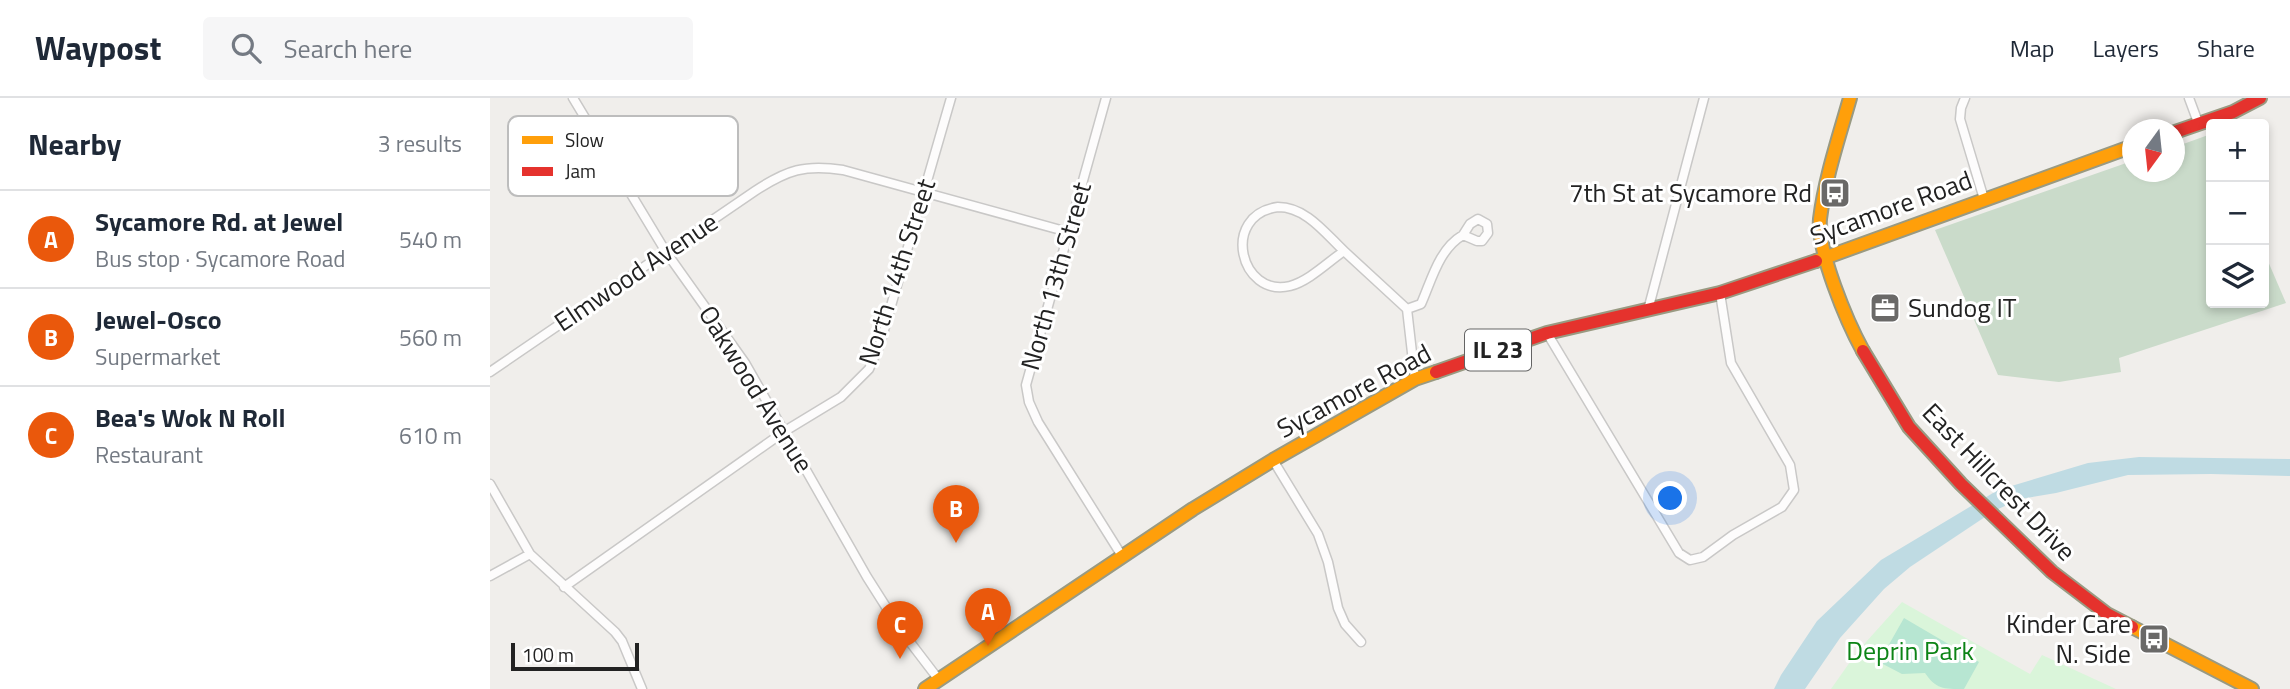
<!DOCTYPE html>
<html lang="en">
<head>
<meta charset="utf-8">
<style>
	:root { --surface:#fff; --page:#f6f6f7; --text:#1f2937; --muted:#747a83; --line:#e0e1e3; --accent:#ea580c }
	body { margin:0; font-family:"Titillium Web",sans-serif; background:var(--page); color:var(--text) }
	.controls { position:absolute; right:21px; top:21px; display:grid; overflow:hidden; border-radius:7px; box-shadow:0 4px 10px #0003 }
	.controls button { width:63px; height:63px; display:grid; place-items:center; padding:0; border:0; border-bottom:2px solid var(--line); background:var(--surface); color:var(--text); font:35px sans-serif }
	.compass { position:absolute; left:1632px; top:21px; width:63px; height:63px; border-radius:50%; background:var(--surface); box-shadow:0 4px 10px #0003; rotate:195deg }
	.scale { position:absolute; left:21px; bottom:18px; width:128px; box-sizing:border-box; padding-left:7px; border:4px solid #222; border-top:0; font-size:19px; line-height:24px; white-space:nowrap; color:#222; -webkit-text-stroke:5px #fff; paint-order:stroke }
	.you { position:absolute; left:1181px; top:401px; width:24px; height:24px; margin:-18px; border:5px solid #fff; border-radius:50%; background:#1a73e8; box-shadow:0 0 0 10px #1a73e833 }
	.badge { display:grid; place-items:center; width:46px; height:46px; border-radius:50%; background:var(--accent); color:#fff; font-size:23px; font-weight:700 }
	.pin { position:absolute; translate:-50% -58px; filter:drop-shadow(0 2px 4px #0008) }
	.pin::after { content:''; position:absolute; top:37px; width:24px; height:21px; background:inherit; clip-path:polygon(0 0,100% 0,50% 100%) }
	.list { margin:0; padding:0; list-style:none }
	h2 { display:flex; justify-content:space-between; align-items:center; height:91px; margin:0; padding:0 28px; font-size:30px }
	h2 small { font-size:23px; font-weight:400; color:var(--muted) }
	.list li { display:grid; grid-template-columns:46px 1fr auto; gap:21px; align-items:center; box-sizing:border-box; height:98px; padding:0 28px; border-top:2px solid var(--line) }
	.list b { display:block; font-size:26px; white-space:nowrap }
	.list p { margin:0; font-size:23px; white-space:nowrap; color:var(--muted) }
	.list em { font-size:23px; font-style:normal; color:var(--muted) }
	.icon { flex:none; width:38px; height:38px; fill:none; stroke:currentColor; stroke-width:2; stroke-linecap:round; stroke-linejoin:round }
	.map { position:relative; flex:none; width:1800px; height:591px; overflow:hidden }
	header { display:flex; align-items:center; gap:42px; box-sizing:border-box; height:98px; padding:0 35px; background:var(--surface); border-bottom:2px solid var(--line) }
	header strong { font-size:33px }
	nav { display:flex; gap:38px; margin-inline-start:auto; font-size:24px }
	.search { width:490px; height:63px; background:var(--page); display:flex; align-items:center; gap:18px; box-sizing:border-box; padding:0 24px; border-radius:7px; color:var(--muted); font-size:26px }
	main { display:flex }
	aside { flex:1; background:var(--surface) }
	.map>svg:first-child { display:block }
</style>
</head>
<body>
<header>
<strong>Waypost</strong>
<div class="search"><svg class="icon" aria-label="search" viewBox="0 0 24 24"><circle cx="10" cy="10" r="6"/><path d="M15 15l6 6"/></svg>Search here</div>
<nav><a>Map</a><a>Layers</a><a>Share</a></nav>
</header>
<main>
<aside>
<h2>Nearby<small>3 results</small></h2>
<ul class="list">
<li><span class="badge">A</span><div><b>Sycamore Rd. at Jewel</b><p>Bus stop · Sycamore Road</p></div><em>540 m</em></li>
<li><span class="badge">B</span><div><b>Jewel-Osco</b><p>Supermarket</p></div><em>560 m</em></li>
<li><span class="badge">C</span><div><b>Bea's Wok N Roll</b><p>Restaurant</p></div><em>610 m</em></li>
</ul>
</aside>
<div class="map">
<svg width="1800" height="591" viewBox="0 0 1800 591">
	<rect width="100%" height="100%" fill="#f0eeeb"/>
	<!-- cemetery -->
	<path fill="#cadbca" d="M 1721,36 L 1721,205 L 1774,205 L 1774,154 L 1796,205 L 1629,260 L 1631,274 L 1569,284 L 1508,277 L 1445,132 L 1642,63 L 1643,74 L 1685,74 L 1685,49 Z"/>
	<!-- park -->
	<path fill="#daf5da" d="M 1412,504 L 1540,576 L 1552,557 L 1626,591 L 1341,591 L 1367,554 Z"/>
	<!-- pitch -->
	<path fill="#b7e6d2" d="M 1414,520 L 1489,564 L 1474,591 C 1453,591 1446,591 1435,575 L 1412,576 L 1389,564 Z"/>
	<!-- water -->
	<path fill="#bfdbe3" d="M 1649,359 L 1800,361 L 1800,378 L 1721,376 L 1638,377 L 1566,395 L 1530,401 L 1504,413 L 1420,469 L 1394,491 L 1350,540 L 1315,591 L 1284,591 L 1291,577 L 1327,523 L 1391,462 L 1508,392 L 1598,365 Z"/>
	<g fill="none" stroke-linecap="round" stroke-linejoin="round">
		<!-- street casing -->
		<g stroke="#c9c8c7" stroke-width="11">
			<path id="street" d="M 83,0 L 176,154 L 255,265 L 377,479 L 410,531 L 449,582
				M 616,0 L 536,287 L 539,304 L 548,324 L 632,458
				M 1475,0 L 1471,10 L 1470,21 L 1494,101
				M 1699,0 L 1709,27
				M 788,109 C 816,109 835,135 854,153 C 838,164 819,183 800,188 C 750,200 730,117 788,109 Z
				M 988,121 L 997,126 L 998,135 L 992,143 L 987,143 L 973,137 L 980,126 Z
				M 854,153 L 917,211
				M 917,211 L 931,206 C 942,181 949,151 973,137
				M 917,211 L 925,281
				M 1158,212 L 1214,0
				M 1057,235 L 1189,455 L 1200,462 L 1213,459 L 1243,437 L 1292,409 L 1304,392 L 1300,367 L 1241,265 L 1230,195
				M 0,274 L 265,93 C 297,72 315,66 353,72 L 578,134
				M 783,362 L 828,436 L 838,464 L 848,510 L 855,526 L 871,544
				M 0,386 L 40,456 L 125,534 L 132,543 L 152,591
				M 0,478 L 40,456
				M 74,489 L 295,333 L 351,299 L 379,271 L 390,246 L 461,0"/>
		</g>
		<!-- slow casing -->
		<g stroke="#999a82" stroke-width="16">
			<path id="slow" d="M 1360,0 C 1349,39 1335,80 1330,121 C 1327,153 1357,224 1373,253
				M 1326,163 L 1643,48
				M 1642,529 L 1762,591
				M 435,591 L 703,411 L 783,362 L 925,281 L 946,274"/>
		</g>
		<!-- jam casing -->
		<g stroke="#999a82" stroke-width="16">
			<path id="jam" d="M 1685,34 L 1743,14 L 1770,0
				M 1373,253 L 1419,329 L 1471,386 L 1562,474 L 1617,516 L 1642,529
				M 946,274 L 1057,235 L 1230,195 L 1326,163"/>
		</g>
		<!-- street -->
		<use href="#street" stroke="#fdfcfc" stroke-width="8"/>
		<!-- slow -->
		<use href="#slow" stroke="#ff9f0a" stroke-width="12"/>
		<!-- jam -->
		<use href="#jam" stroke="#e5322d" stroke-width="12"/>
	</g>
	<!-- icons -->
	<defs>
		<g id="bus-square" transform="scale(1.575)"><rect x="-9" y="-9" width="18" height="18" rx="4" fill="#6a6968" stroke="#fff"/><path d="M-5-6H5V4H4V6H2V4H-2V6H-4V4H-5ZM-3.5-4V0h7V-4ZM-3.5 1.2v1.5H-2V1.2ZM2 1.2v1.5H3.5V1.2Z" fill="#fff"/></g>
		<g id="office-square" transform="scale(1.575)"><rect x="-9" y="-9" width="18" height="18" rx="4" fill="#6a6968" stroke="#fff"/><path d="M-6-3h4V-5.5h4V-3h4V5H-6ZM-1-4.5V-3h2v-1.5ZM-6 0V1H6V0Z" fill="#fff"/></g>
	</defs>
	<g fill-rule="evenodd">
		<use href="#bus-square" x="1345" y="95"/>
		<use href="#office-square" x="1395" y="210"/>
		<use href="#bus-square" x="1664" y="541"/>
	</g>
	<g text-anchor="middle" stroke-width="6" stroke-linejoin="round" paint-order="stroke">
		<!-- shield labels -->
		<rect fill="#fff" stroke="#646464" stroke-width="2" x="975" y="231.5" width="66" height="41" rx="5"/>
		<g font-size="24" font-weight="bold" fill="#222">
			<text x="1008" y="260">IL 23</text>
		</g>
		<!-- poi labels -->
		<g font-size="26" fill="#222" stroke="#fff" text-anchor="end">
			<text x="1322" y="104">7th St at Sycamore Rd</text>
			<text x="1418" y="219" text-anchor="start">Sundog IT</text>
			<text x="1641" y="535">Kinder Care<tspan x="1641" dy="30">N. Side</tspan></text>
		</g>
		<!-- street labels -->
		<g font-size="26" fill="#222" stroke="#fff">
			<text transform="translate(1401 110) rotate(-20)" y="9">Sycamore Road</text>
			<text transform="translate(146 174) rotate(-34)" y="9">Elmwood Avenue</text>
			<text transform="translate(407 174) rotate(-72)" y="9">North 14th Street</text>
			<text transform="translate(566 178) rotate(-74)" y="9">North 13th Street</text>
			<text transform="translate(266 291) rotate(58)" y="9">Oakwood Avenue</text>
			<text transform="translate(864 293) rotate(-28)" y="9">Sycamore Road</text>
			<text transform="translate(1509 384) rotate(46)" y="9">East Hillcrest Drive</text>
		</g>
		<!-- park labels -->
		<g font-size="26" fill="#0c8416" stroke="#fff">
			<text x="1420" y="562">Deprin Park</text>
		</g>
	</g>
	<!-- legend -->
	<rect x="18" y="18" width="230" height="80" rx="10" fill="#fff" stroke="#bdbdbd" stroke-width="2"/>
	<rect x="32" y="38" width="31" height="8" fill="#ff9f0a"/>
	<rect x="32" y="69" width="31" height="9" fill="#e5322d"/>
	<g font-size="19" fill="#222">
		<text x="75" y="49">Slow</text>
		<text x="75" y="80">Jam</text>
	</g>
</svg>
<div class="controls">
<button>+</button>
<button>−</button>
<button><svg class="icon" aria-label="layers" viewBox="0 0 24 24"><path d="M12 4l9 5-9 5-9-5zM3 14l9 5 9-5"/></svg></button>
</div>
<svg class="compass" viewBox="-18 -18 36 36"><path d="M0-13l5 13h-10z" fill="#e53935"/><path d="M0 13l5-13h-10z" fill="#747a83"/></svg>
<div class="scale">100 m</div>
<div class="you"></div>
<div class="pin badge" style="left:498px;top:548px">A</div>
<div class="pin badge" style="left:466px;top:445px">B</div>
<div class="pin badge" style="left:410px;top:561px">C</div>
</div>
</main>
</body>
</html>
